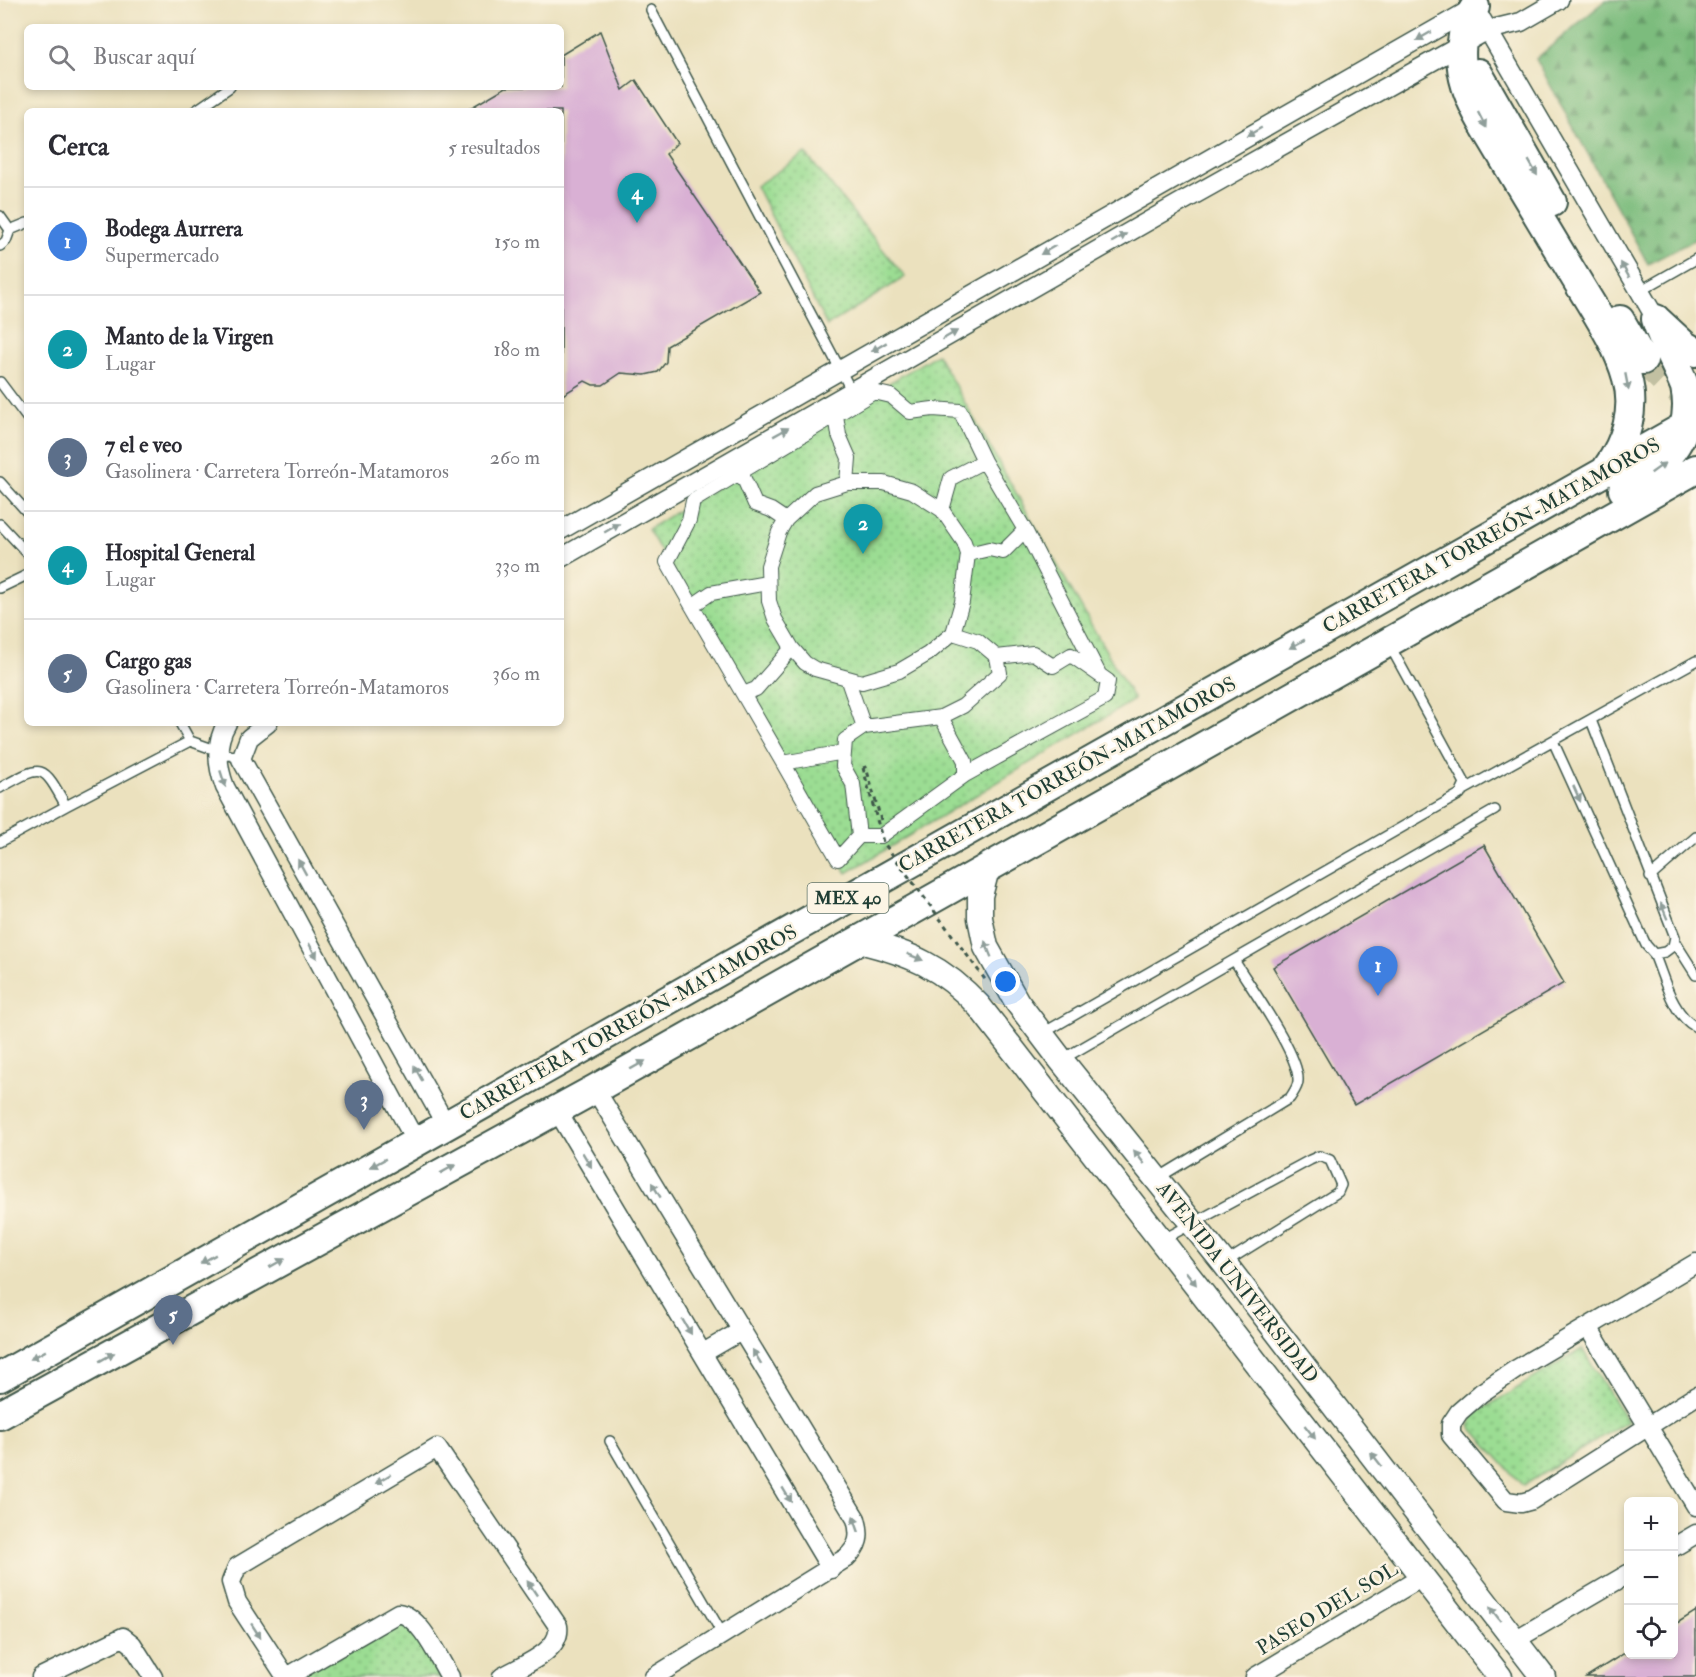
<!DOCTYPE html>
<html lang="es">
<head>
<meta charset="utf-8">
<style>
	:root { --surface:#fff; --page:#f2f2f3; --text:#2b2b33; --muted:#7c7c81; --line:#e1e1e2; --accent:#0f766e }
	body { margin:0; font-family:"IM FELL Double Pica",serif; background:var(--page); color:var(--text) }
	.controls { position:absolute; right:18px; bottom:18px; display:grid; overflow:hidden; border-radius:9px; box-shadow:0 3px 9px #0003 }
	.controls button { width:54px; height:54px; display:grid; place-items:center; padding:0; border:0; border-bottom:2px solid var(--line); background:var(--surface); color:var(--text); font:30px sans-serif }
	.you { position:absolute; left:1006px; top:982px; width:21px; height:21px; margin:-15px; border:4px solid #fff; border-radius:50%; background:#1a73e8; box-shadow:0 0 0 9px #1a73e833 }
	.badge { display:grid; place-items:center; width:39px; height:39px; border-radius:50%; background:var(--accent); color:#fff; font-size:20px; font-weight:700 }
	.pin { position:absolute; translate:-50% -50px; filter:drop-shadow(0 2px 3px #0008) }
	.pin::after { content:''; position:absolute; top:32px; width:21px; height:18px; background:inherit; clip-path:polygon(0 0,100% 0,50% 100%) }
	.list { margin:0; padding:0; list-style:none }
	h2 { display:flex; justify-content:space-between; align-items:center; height:78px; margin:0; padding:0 24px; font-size:26px }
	h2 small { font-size:20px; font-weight:400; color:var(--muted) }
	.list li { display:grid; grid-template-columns:39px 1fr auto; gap:18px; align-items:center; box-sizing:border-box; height:108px; padding:0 24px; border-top:2px solid var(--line) }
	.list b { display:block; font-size:22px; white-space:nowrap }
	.list p { margin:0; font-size:20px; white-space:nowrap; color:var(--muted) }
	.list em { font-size:20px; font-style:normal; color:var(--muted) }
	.icon { flex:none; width:33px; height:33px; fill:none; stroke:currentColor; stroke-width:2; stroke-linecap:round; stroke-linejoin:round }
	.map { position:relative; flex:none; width:1696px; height:1677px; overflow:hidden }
	.search { position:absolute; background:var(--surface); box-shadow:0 3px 9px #0003; left:24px; top:24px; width:540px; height:66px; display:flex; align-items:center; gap:15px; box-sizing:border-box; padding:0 21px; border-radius:9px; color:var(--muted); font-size:22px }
	.panel { position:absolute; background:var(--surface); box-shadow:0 3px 9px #0003; left:24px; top:108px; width:540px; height:618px; border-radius:9px }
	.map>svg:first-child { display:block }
</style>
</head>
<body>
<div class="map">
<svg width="1696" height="1677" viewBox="0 0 1696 1677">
	<defs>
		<pattern id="grass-dots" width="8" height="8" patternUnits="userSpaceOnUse" patternTransform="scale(1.5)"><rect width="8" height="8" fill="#9bdd93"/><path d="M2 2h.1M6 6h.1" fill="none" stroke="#7eb479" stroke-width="1.8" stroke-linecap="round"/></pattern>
		<pattern id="forest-firs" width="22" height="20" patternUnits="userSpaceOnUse" patternTransform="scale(1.5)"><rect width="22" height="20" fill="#7cbc7d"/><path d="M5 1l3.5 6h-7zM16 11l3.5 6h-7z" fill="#659a67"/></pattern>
	</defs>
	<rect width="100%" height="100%" fill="#fcf5e5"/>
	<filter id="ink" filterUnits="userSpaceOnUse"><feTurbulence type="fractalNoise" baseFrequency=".0167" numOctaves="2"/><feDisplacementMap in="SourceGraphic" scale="12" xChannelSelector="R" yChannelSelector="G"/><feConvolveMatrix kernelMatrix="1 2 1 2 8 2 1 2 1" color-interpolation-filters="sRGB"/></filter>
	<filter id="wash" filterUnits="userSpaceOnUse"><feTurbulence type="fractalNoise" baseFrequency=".008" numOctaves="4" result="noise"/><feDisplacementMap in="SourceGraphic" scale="24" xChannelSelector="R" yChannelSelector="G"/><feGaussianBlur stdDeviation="1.35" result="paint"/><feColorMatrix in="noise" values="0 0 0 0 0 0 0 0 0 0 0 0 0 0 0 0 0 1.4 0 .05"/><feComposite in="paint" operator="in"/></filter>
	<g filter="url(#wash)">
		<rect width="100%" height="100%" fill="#ebe1be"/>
		<!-- grass -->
		<path fill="url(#grass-dots)" stroke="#5d8d64" stroke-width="1.5" d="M 805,153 L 905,277 L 827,326 L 756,186 Z
			M 937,354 L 1134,700 L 847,873 L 648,529 Z
			M 1582,1349 L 1627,1421 L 1523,1486 L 1470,1426 L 1473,1415 Z
			M 404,1615 L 446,1677 L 294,1677 Z"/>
		<!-- forest -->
		<path fill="url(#forest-firs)" stroke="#4e7c58" stroke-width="1.5" d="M 1606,0 L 1696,0 L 1696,239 L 1648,264 L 1536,59 Z"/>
		<g id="blocks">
			<!-- building -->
			<path fill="#d9b0d4" d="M 600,31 L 623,90 L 636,80 L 677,143 L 666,154 L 760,292 L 667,346 L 666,362 L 658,372 L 645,375 L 621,373 L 603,385 L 593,385 L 585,381 L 561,396 L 561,111 L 465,111 L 506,87 L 561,87 L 561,55 Z
				M 1484,845 L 1564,983 L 1354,1105 L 1273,967 Z
				M 1696,1611 L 1696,1677 L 1586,1677 L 1623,1654 L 1674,1654 L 1674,1625 Z"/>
		</g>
	</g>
	<g filter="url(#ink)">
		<use href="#blocks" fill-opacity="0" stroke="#3e5649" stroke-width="1.5"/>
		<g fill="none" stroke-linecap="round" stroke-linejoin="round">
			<!-- trunk-tunnel -->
			<path stroke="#c2c0a2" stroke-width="28" stroke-dasharray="28 14" stroke-linecap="butt" d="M 1643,360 L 1671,387 L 1696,398"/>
			<!-- service casing -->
			<g stroke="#3e5649" stroke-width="12">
				<path id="service" d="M 651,10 L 852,392
					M 195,111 L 230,87
					M 0,216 L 10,230 L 6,241 L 0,246
					M 10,230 L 27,223
					M 1638,292 L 1696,259
					M 0,382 L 27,418
					M 0,482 L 27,512
					M 0,524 L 27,553
					M 0,588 L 27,575
					M 180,723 L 190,741
					M 1553,741 L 1646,945 L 1654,954 L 1665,952 L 1673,946 L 1675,937 L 1591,720
					M 0,788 C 43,764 42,763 66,806 L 190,741 L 241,759
					M 1462,791 L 1696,661
					M 0,842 L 66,806
					M 1650,877 L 1696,837
					M 1675,942 L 1696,975
					M 1654,954 C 1664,977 1672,1015 1696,1027
					M 1234,960 L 1495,810
					M 1043,1033 L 1460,794 L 1465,783 L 1390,646
					M 1061,1060 L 1234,960 C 1249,985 1300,1055 1298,1081 C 1298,1087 1293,1093 1290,1098 L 1158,1178
					M 1162,1240 L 1310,1160 L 1319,1156 L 1330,1160 L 1341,1185 L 1338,1192 L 1226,1262
					M 610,1441 L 723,1635"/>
			</g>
			<!-- pedestrian casing -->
			<g stroke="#3e5649" stroke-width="16">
				<path id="pedestrian" d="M 741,472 L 836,415
					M 847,483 L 849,458 L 839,435 L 836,415 L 874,392 L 891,396 L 910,412 L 933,409 L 960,411 L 984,461
					M 942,510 L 951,478 L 984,461 L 1025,530
					M 968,554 L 989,549 L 1003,552 L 1025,530 L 1098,672
					M 692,606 L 667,562 L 689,520 L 693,501 L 741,472 L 755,504 L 771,510 L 786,520
					M 953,633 L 962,602 L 968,554 L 964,542 L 942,510 L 912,491 L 884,483 L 847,483 L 815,493 L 786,520 L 779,532 L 768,566 L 769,601 L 775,619 L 792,648 L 805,663 L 815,669 L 862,682 L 899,671 L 928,654 L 953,633 L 978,641 L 997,657 L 1033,653 L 1053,666 L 1071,655 L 1108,681 L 1105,698 L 965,775 L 965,761 L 941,717 L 963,706 L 1000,673 L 997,657
					M 847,678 L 864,727
					M 743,694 L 692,606 L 711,593 L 767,583
					M 941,717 L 864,727 L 845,740 L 843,766 L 853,784 L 859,836 L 881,836 L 965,775
					M 844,752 L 783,763 L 838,859 L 859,836
					M 783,763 L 743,694 L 756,689 L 792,648"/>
			</g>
			<!-- minor casing -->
			<g stroke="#3e5649" stroke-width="21">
				<path id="minor" d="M 1482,20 L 1656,319
					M 561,530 L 1473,8
					M 561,558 L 1178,204 L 1488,30 L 1521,22 L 1559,0
					M 227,723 C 215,743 217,766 225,787 L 416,1142
					M 268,723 L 249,738 L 241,759 L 446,1125
					M 595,1089 L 856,1519 C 861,1536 859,1546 846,1558 L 654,1677
					M 557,1110 L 831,1569
					M 1696,1263 L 1515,1370 L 1481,1393 L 1459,1412 L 1451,1424 L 1451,1435 L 1506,1501 L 1521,1503 L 1532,1500 L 1696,1396
					M 1588,1327 L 1696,1506
					M 703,1353 L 741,1331
					M 1674,1547 L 1696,1534
					M 1515,1640 L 1628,1574
					M 41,1677 L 123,1637 L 132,1644 L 153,1677
					M 286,1677 L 237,1602 L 231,1582 L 237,1567 L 437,1448 L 558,1626 C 562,1652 520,1666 502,1677
					M 287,1677 L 398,1613 C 420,1615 439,1659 450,1677
					M 1255,1677 L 1422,1577"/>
			</g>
			<!-- secondary casing -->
			<g stroke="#3e5649" stroke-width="27">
				<path id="secondary" d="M 987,869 L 980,896 L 980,918 L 986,947 L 1017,1002 L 1061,1060 L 1224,1263 L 1543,1677
					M 859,941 C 910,953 943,967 979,1006 L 1500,1677"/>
			</g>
			<!-- trunk casing -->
			<g stroke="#3e5649" stroke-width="32">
				<path id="trunk" d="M 1475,7 C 1459,30 1458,60 1466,86 C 1474,112 1491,136 1504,159 C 1529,201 1554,243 1579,284 C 1597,314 1618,345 1627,378 C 1636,410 1626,442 1607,468
					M 1478,73 L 1552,202
					M 1620,320 L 1643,360
					M 1658,321 L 1684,345 L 1696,352
					M 1623,490 C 1662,466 1696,440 1685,387 C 1676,364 1663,343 1656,319
					M 0,1377 L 1696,420
					M 0,1415 L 595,1089 L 1696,469"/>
			</g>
			<!-- path -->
			<path stroke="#3e5649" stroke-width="3" stroke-dasharray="4.5 4.5" stroke-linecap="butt" d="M 863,768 L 866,767 L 881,820"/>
			<!-- service -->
			<use href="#service" stroke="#fff" stroke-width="9"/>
			<!-- pedestrian -->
			<use href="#pedestrian" stroke="#fff" stroke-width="14"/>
			<!-- minor -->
			<use href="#minor" stroke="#fff" stroke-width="18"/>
			<!-- secondary -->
			<use href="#secondary" stroke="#fff" stroke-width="24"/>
			<!-- trunk -->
			<use href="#trunk" stroke="#fff" stroke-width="28"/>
			<!-- path-bridge -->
			<path stroke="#3e5649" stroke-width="3" stroke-dasharray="4.5 4.5" stroke-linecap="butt" d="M 863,768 L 883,842 L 987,982"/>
		</g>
		<!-- one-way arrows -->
		<defs><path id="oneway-solid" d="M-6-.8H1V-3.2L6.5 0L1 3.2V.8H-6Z" transform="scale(1.5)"/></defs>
		<g fill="#8f9e9a">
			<use href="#oneway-solid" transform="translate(1424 36) rotate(150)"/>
			<use href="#oneway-solid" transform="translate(1482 120) rotate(63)"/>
			<use href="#oneway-solid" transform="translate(1254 132) rotate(150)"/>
			<use href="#oneway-solid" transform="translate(1533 168) rotate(60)"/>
			<use href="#oneway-solid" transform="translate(1119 238) rotate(-30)"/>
			<use href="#oneway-solid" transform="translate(1048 250) rotate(150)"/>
			<use href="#oneway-solid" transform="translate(1625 270) rotate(-120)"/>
			<use href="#oneway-solid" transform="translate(950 335) rotate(-30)"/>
			<use href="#oneway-solid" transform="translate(879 347) rotate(149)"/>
			<use href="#oneway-solid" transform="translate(1627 382) rotate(79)"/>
			<use href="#oneway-solid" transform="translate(781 432) rotate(-29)"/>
			<use href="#oneway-solid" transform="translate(1658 468) rotate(-36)"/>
			<use href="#oneway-solid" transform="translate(612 528) rotate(-30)"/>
			<use href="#oneway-solid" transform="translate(1297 644) rotate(151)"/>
			<use href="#oneway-solid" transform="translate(223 779) rotate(72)"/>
			<use href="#oneway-solid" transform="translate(1577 794) rotate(66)"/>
			<use href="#oneway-solid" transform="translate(302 867) rotate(-119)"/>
			<use href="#oneway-solid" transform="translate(1664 911) rotate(-112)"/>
			<use href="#oneway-solid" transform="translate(988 949) rotate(-112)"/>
			<use href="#oneway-solid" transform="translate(313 951) rotate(62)"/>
			<use href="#oneway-solid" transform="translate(915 957) rotate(22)"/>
			<use href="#oneway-solid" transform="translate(638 1065) rotate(-29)"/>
			<use href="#oneway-solid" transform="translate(418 1073) rotate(-119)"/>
			<use href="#oneway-solid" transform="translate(1139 1157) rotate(-128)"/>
			<use href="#oneway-solid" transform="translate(587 1160) rotate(59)"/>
			<use href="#oneway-solid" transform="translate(378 1163) rotate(151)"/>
			<use href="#oneway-solid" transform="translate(448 1169) rotate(-29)"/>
			<use href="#oneway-solid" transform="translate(656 1190) rotate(-121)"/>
			<use href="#oneway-solid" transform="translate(208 1259) rotate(151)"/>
			<use href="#oneway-solid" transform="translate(277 1263) rotate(-29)"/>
			<use href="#oneway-solid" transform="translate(1191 1278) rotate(52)"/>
			<use href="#oneway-solid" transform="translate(687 1327) rotate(59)"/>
			<use href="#oneway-solid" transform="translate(38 1355) rotate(151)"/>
			<use href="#oneway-solid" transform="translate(107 1357) rotate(-29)"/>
			<use href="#oneway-solid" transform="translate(757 1357) rotate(-121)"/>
			<use href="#oneway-solid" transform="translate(1310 1432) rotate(52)"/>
			<use href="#oneway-solid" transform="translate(1376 1459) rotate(-128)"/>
			<use href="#oneway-solid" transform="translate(383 1479) rotate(149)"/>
			<use href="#oneway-solid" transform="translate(787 1495) rotate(59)"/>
			<use href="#oneway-solid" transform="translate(856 1524) rotate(-109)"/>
			<use href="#oneway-solid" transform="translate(532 1588) rotate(-124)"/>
			<use href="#oneway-solid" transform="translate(1495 1614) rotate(-128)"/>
			<use href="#oneway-solid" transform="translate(256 1631) rotate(57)"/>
		</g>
	</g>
	<g text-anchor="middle" stroke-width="5" stroke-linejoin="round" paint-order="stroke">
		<!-- shield labels -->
		<rect fill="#fcf5e5" stroke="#617469" stroke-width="1.5" x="807.5" y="883" width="81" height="30" rx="4.5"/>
		<g font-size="18" font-weight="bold" fill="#1f3d34">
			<text x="848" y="904">MEX 40</text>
		</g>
		<!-- street labels -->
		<g font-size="20" fill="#1f3d34" stroke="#fcf5e5">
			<text transform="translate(1491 535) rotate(-29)" y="7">CARRETERA TORREÓN-MATAMOROS</text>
			<text transform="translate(1067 774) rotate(-29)" y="7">CARRETERA TORREÓN-MATAMOROS</text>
			<text transform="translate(628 1022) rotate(-29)" y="7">CARRETERA TORREÓN-MATAMOROS</text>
			<text transform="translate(1238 1282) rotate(52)" y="7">AVENIDA UNIVERSIDAD</text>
			<text transform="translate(1327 1608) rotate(-31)" y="7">PASEO DEL SOL</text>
		</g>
	</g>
</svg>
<div class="controls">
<button>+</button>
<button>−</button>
<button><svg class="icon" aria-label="locate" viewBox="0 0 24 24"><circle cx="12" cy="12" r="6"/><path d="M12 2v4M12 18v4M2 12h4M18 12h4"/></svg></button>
</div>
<div class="you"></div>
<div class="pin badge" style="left:1378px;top:996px;background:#3f7fe0">1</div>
<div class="pin badge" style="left:863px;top:554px;background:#0f9aa8">2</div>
<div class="pin badge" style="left:364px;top:1130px;background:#5c6f8a">3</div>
<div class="pin badge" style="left:637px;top:223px;background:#0f9aa8">4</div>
<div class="pin badge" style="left:173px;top:1345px;background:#5c6f8a">5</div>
<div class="search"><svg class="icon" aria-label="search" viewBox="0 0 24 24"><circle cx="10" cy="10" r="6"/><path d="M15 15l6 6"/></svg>Buscar aquí</div>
<section class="panel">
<h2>Cerca<small>5 resultados</small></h2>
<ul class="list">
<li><span class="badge" style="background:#3f7fe0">1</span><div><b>Bodega Aurrera</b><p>Supermercado</p></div><em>150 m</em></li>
<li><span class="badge" style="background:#0f9aa8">2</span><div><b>Manto de la Virgen</b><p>Lugar</p></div><em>180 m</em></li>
<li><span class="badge" style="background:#5c6f8a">3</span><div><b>7 el e veo</b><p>Gasolinera · Carretera Torreón-Matamoros</p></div><em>260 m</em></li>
<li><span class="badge" style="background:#0f9aa8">4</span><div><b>Hospital General</b><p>Lugar</p></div><em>330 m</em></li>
<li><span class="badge" style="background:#5c6f8a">5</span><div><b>Cargo gas</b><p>Gasolinera · Carretera Torreón-Matamoros</p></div><em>360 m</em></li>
</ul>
</section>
</div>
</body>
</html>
